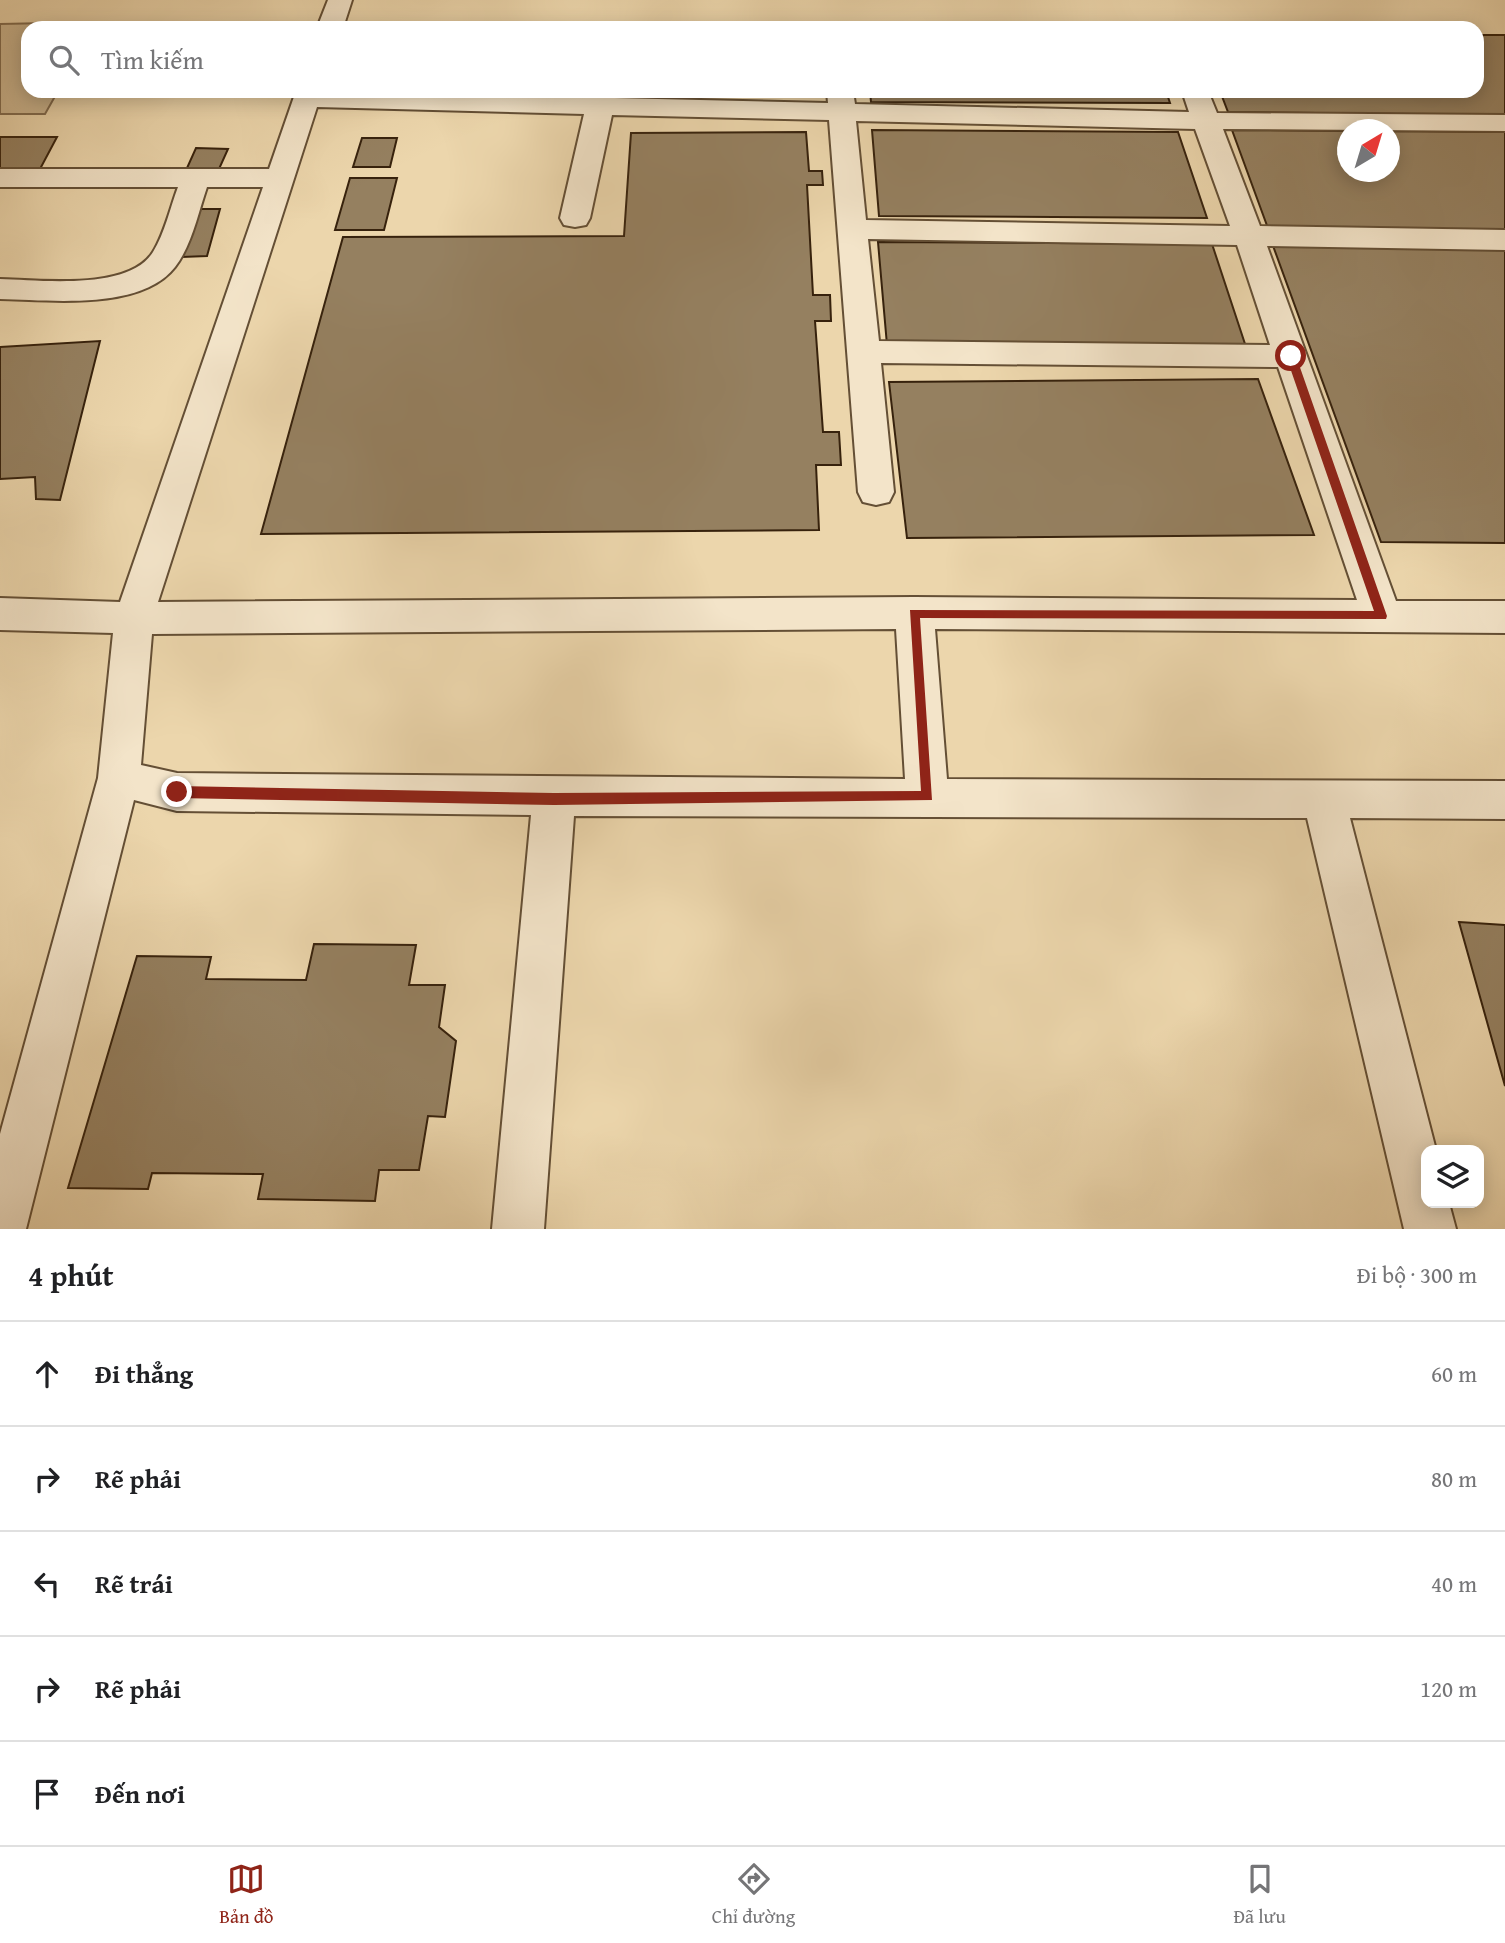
<!DOCTYPE html>
<html lang="vi">
<head>
<meta charset="utf-8">
<style>
	:root { --surface:#fff; --page:#f2f2f2; --text:#202124; --muted:#757577; --line:#e0e0e0; --accent:#8f2418 }
	body { margin:0; font-family:"Gentium Book Plus",serif; background:var(--page); color:var(--text) }
	.controls { position:absolute; right:21px; bottom:21px; display:grid; overflow:hidden; border-radius:14px; box-shadow:0 4px 18px #0003 }
	.controls button { width:63px; height:63px; display:grid; place-items:center; padding:0; border:0; border-bottom:2px solid var(--line); background:var(--surface); color:var(--text); font:35px sans-serif }
	.compass { position:absolute; left:1337px; top:119px; width:63px; height:63px; border-radius:50%; background:var(--surface); box-shadow:0 4px 18px #0003; rotate:38deg }
	.stop { position:absolute; width:21px; height:21px; margin:-16px; border:5px solid #8f2418; border-radius:50%; background:#fff }
	.stop.end { background:#8f2418; border-color:#fff; box-shadow:0 2px 7px #0008 }
	.list { margin:0; padding:0; list-style:none }
	h2 { display:flex; justify-content:space-between; align-items:center; height:91px; margin:0; padding:0 28px; font-size:30px }
	h2 small { font-size:23px; font-weight:400; color:var(--muted) }
	.list li { display:grid; grid-template-columns:46px 1fr auto; gap:21px; align-items:center; box-sizing:border-box; height:105px; padding:0 28px; border-top:2px solid var(--line) }
	.list b { display:block; font-size:26px; white-space:nowrap }
	.list em { font-size:23px; font-style:normal; color:var(--muted) }
	.icon { flex:none; width:38px; height:38px; fill:none; stroke:currentColor; stroke-width:2; stroke-linecap:round; stroke-linejoin:round }
	.map { position:relative; flex:none; width:1505px; height:1229px; overflow:hidden }
	.search { position:absolute; background:var(--surface); box-shadow:0 4px 18px #0003; left:21px; right:21px; top:21px; height:77px; display:flex; align-items:center; gap:18px; box-sizing:border-box; padding:0 24px; border-radius:21px; color:var(--muted); font-size:26px }
	.sheet { height:616px; background:var(--surface) }
	nav { display:flex; justify-content:space-around; align-items:center; box-sizing:border-box; height:98px; border-top:2px solid var(--line); background:var(--surface); font-size:19px; color:var(--muted) }
	nav a { display:grid; justify-items:center; gap:4px }
	nav .on { color:var(--accent) }
	.map>svg:first-child { display:block }
</style>
</head>
<body>
<div class="map">
<svg width="1505" height="1229" viewBox="0 0 1505 1229">
	<rect width="100%" height="100%" fill="#ecd6ac"/>
	<filter id="stains"><feTurbulence type="fractalNoise" baseFrequency=".00286" numOctaves="4"/><feColorMatrix values="0 0 0 0 .2 0 0 0 0 .09 0 0 0 0 .02 0 0 0 .5 -.17"/></filter>
	<radialGradient id="worn" r=".72"><stop offset=".6" stop-color="#630" stop-opacity="0"/><stop offset="1" stop-color="#630" stop-opacity=".3"/></radialGradient>
	<!-- green -->
	<path fill="#cdb791" stroke="#826c4f" stroke-width="2" d="M 97,22 L 94,28 L 28,28 L 28,91 L 58,91 L 45,114 L 0,114 L 0,24 Z"/>
	<!-- building -->
	<path fill="#958060" stroke="#37220d" stroke-width="2" d="M 233,23 L 277,24 L 275,28 L 231,28 Z
		M 1477,35 L 1505,35 L 1505,115 L 1228,112 L 1220,91 L 1477,91 Z
		M 637,91 L 814,91 L 814,94 L 637,92 Z
		M 870,91 L 1166,91 L 1170,103 L 871,102 Z
		M 872,130 L 1178,132 L 1207,218 L 879,216 Z
		M 1232,130 L 1348,131 L 1348,172 L 1390,172 L 1390,131 L 1505,132 L 1505,233 L 1269,231 Z
		M 806,132 L 809,171 L 822,171 L 823,185 L 807,185 L 813,295 L 830,295 L 831,321 L 815,321 L 823,432 L 839,432 L 841,465 L 816,465 L 819,530 L 261,534 L 343,237 L 624,236 L 631,133 Z
		M 0,137 L 57,137 L 40,169 L 0,170 Z
		M 362,138 L 397,138 L 390,167 L 353,167 Z
		M 196,148 L 228,149 L 219,169 L 187,168 Z
		M 350,178 L 397,178 L 384,230 L 335,230 Z
		M 197,209 L 220,209 L 207,256 L 182,257 Z
		M 878,242 L 1212,244 L 1246,347 L 887,345 Z
		M 1272,243 L 1505,245 L 1505,543 L 1381,542 Z
		M 100,341 L 60,500 L 36,499 L 35,477 L 0,479 L 0,347 Z
		M 1258,379 L 1314,535 L 907,538 L 889,382 Z
		M 1459,922 L 1505,925 L 1505,1086 Z
		M 314,944 L 416,945 L 409,985 L 445,985 L 439,1027 L 456,1041 L 445,1117 L 428,1116 L 419,1170 L 379,1170 L 375,1201 L 258,1199 L 263,1174 L 152,1173 L 148,1189 L 68,1188 L 137,956 L 211,957 L 206,979 L 306,980 Z"/>
	<g fill="none" stroke-linecap="round" stroke-linejoin="round">
		<!-- minor casing -->
		<g stroke="#644f35" stroke-width="4">
			<path id="minor" d="M 328,0 L 352,0 L 343,28 L 317,28 Z
				M 296,91 L 588,98 L 590,91 L 616,91 L 615,98 L 828,103 L 827,91 L 853,91 L 855,104 L 1189,112 L 1182,91 L 1208,91 L 1217,113 L 1505,115 L 1505,131 L 1223,129 L 1260,226 L 1505,230 L 1505,250 L 1267,246 L 1396,601 L 1505,601 L 1505,633 L 935,629 L 947,779 L 1505,781 L 1505,819 L 1350,818 L 1436,1150 L 1426,1150 L 1426,1203 L 1449,1203 L 1456,1229 L 1404,1229 L 1307,818 L 574,816 L 544,1229 L 492,1229 L 531,815 L 177,811 L 134,800 L 26,1229 L 0,1229 L 0,1134 L 98,778 L 113,633 L 0,630 L 0,598 L 120,602 L 263,187 L 207,187 C 198,213 192,245 175,267 C 141,311 50,300 0,299 L 0,279 C 40,280 129,291 153,252 C 165,233 170,208 178,187 L 0,187 L 0,169 L 269,169 ZM 317,107 L 584,114 L 560,218 L 564,225 L 575,227 L 586,225 L 590,218 L 612,115 L 829,120 L 858,492 L 863,502 L 876,505 L 889,502 L 894,492 L 881,363 L 1278,367 L 1357,600 L 914,597 L 158,602 ZM 856,121 L 1195,129 L 1230,226 L 866,220 ZM 868,239 L 1237,245 L 1270,345 L 879,341 ZM 896,629 L 905,779 L 177,773 L 141,765 L 152,634 Z"/>
		</g>
		<!-- minor -->
		<use href="#minor" fill="#f3e4c9" fill-rule="evenodd"/>
	</g>
	<!-- route -->
	<path fill="#8f2418" d="M 1291,353 L 1296,356 L 1387,616 L 1386,619 L 920,618 L 932,800 L 554,805 L 177,798 L 170,792 L 177,786 L 554,793 L 921,791 L 910,610 L 1374,611 L 1286,356 Z"/>
	<rect width="100%" height="100%" filter="url(#stains)"/>
	<rect width="100%" height="100%" fill="url(#worn)"/>
</svg>
<div class="controls">
<button><svg class="icon" aria-label="layers" viewBox="0 0 24 24"><path d="M12 4l9 5-9 5-9-5zM3 14l9 5 9-5"/></svg></button>
</div>
<svg class="compass" viewBox="-18 -18 36 36"><path d="M0-13l5 13h-10z" fill="#e53935"/><path d="M0 13l5-13h-10z" fill="#757577"/></svg>
<div class="stop" style="left:1291px;top:356px"></div>
<div class="stop end" style="left:177px;top:792px"></div>
<div class="search"><svg class="icon" aria-label="search" viewBox="0 0 24 24"><circle cx="10" cy="10" r="6"/><path d="M15 15l6 6"/></svg>Tìm kiếm</div>
</div>
<section class="sheet">
<h2>4 phút<small>Đi bộ · 300 m</small></h2>
<ul class="list">
<li><svg class="icon" aria-label="ahead" viewBox="0 0 24 24"><path d="M12 20V5M6 11l6-6 6 6"/></svg><div><b>Đi thẳng</b></div><em>60 m</em></li>
<li><svg class="icon" aria-label="right" viewBox="0 0 24 24"><path d="M7 20v-9h11M14 6l5 5-5 5"/></svg><div><b>Rẽ phải</b></div><em>80 m</em></li>
<li><svg class="icon" aria-label="left" viewBox="0 0 24 24"><path d="M17 20v-9H6M10 6l-5 5 5 5"/></svg><div><b>Rẽ trái</b></div><em>40 m</em></li>
<li><svg class="icon" aria-label="right" viewBox="0 0 24 24"><path d="M7 20v-9h11M14 6l5 5-5 5"/></svg><div><b>Rẽ phải</b></div><em>120 m</em></li>
<li><svg class="icon" aria-label="arrive" viewBox="0 0 24 24"><path d="M6 21V4h12l-3 4 3 4H6"/></svg><div><b>Đến nơi</b></div></li>
</ul>
</section>
<nav>
<a class="on"><svg class="icon" aria-label="map" viewBox="0 0 24 24"><path d="M3 6l6-2 6 2 6-2v14l-6 2-6-2-6 2zM9 4v14M15 6v14"/></svg>Bản đồ</a>
<a><svg class="icon" aria-label="directions" viewBox="0 0 24 24"><path d="M12 3l9 9-9 9-9-9zM9 14v-3h6M13 9l2 2-2 2"/></svg>Chỉ đường</a>
<a><svg class="icon" aria-label="saved" viewBox="0 0 24 24"><path d="M7 4h10v16l-5-4-5 4z"/></svg>Đã lưu</a>
</nav>
</body>
</html>
